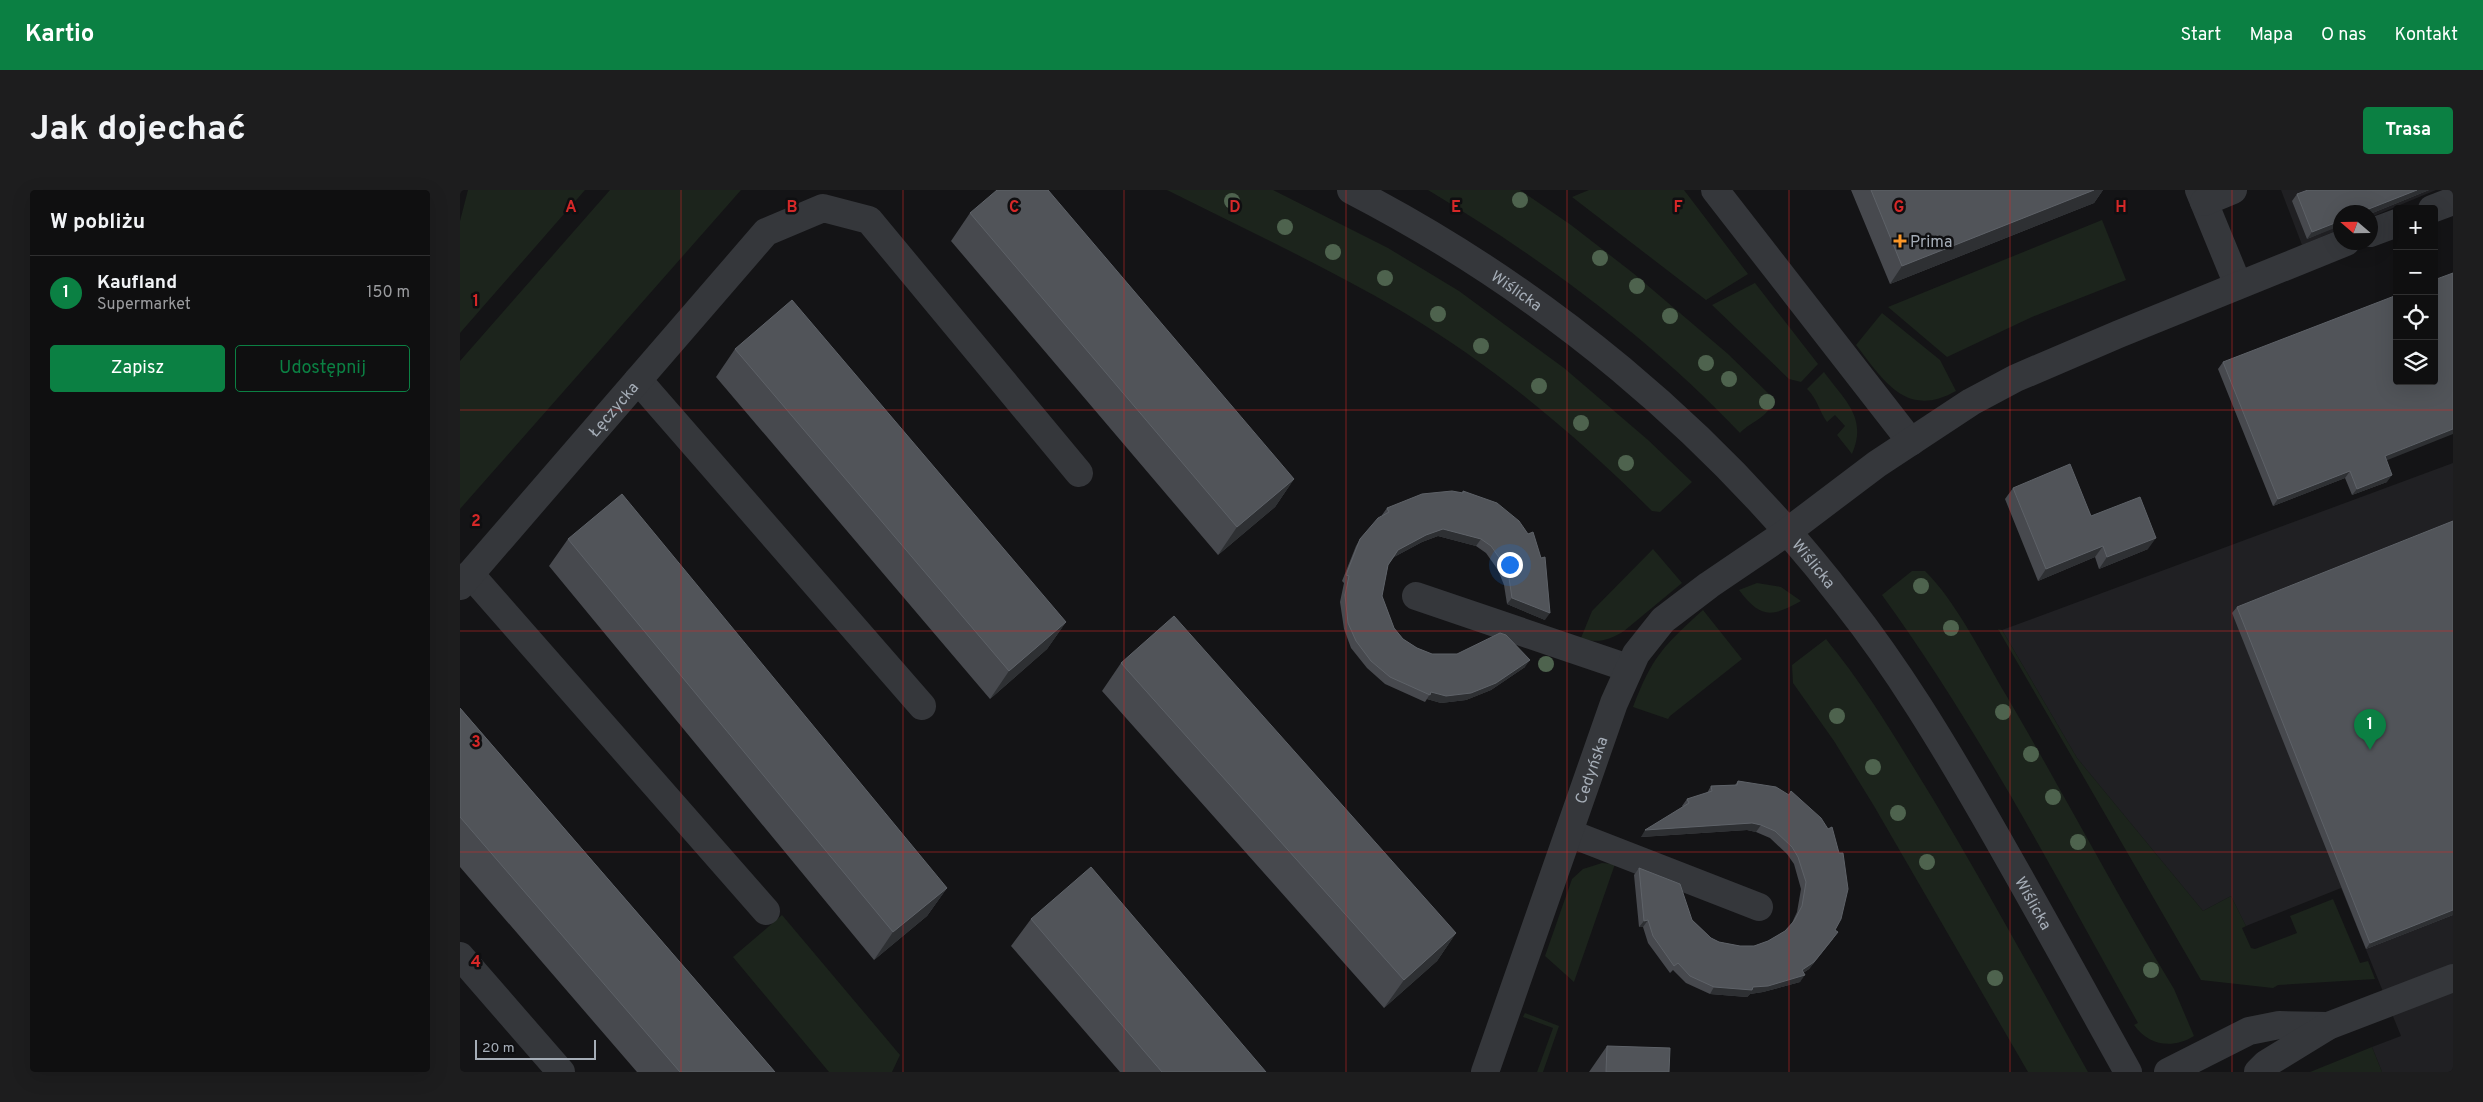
<!DOCTYPE html>
<html lang="pl">
<head>
<meta charset="utf-8">
<style>
	:root { --surface:#0f0f10; --page:#1d1d1e; --text:#f1f3f6; --muted:#9b9c9f; --line:#2f2f30; --accent:#0b8043 }
	body { margin:0; font-family:Overpass,sans-serif; background:var(--page); color:var(--text) }
	.controls { position:absolute; right:15px; top:15px; display:grid; overflow:hidden; border-radius:5px; box-shadow:0 5px 20px #0002 }
	.controls button { width:45px; height:45px; display:grid; place-items:center; padding:0; border:0; border-bottom:1px solid var(--line); background:var(--surface); color:var(--text); font:25px sans-serif }
	.compass { position:absolute; left:1873px; top:15px; width:45px; height:45px; border-radius:50%; background:var(--surface); box-shadow:0 5px 20px #0002; rotate:290deg }
	.scale { position:absolute; left:15px; bottom:12px; width:121px; box-sizing:border-box; padding-left:5px; border:2px solid #a5adb7; border-top:0; font-size:14px; line-height:18px; white-space:nowrap; color:#a5adb7; -webkit-text-stroke:4px #0f0f11; paint-order:stroke }
	.you { position:absolute; left:1049px; top:374px; width:18px; height:18px; margin:-12px; border:4px solid #fff; border-radius:50%; background:#1a73e8; box-shadow:0 0 0 8px #1a73e833 }
	.badge { display:grid; place-items:center; width:32px; height:32px; border-radius:50%; background:var(--accent); color:#fff; font-size:16px; font-weight:700 }
	.pin { position:absolute; translate:-50% -41px; filter:drop-shadow(0 1px 2px #0008) }
	.pin::after { content:''; position:absolute; top:26px; width:18px; height:15px; background:inherit; clip-path:polygon(0 0,100% 0,50% 100%) }
	.list { margin:0; padding:0; list-style:none }
	h2 { display:flex; justify-content:space-between; align-items:center; height:65px; margin:0; padding:0 20px; font-size:21px }
	h2 small { font-size:16px; font-weight:400; color:var(--muted) }
	.list li { display:grid; grid-template-columns:32px 1fr auto; gap:15px; align-items:center; box-sizing:border-box; height:75px; padding:0 20px; border-top:1px solid var(--line) }
	.list b { display:block; font-size:19px; white-space:nowrap }
	.list p { margin:0; font-size:16px; white-space:nowrap; color:var(--muted) }
	.list em { font-size:16px; font-style:normal; color:var(--muted) }
	.actions { display:flex; gap:10px; padding:15px 20px }
	.actions a { flex:1; padding:11px 0; border:1px solid var(--accent); border-radius:5px; text-align:center; font-size:18px; color:var(--accent) }
	.actions .main { background:var(--accent); color:#fff }
	.icon { flex:none; width:28px; height:28px; fill:none; stroke:currentColor; stroke-width:2; stroke-linecap:round; stroke-linejoin:round }
	.map { position:relative; flex:none; width:1993px; height:882px; overflow:hidden; border-radius:5px }
	header { display:flex; align-items:center; gap:30px; box-sizing:border-box; height:70px; padding:0 25px; background:var(--accent); color:#fff }
	header strong { font-size:24px }
	nav { display:flex; gap:28px; margin-inline-start:auto; font-size:18px }
	.intro { display:flex; align-items:center; justify-content:space-between; box-sizing:border-box; height:120px; padding:0 30px }
	h1 { margin:0; font-size:35px }
	.button { padding:12px 22px; border-radius:5px; background:var(--accent); color:#fff; font-size:18px; font-weight:700 }
	main { display:flex; gap:30px; padding:0 30px }
	aside { flex:1; background:var(--surface); border-radius:5px; box-shadow:0 5px 20px #0002 }
	.map>svg:first-child { display:block }
</style>
</head>
<body>
<header>
<strong>Kartio</strong>
<nav><a>Start</a><a>Mapa</a><a>O nas</a><a>Kontakt</a></nav>
</header>
<div class="intro"><h1>Jak dojechać</h1><a class="button">Trasa</a></div>
<main>
<aside>
<h2>W pobliżu<small></small></h2>
<ul class="list">
<li><span class="badge">1</span><div><b>Kaufland</b><p>Supermarket</p></div><em>150 m</em></li>
</ul>
<div class="actions"><a class="main">Zapisz</a><a>Udostępnij</a></div>
</aside>
<div class="map">
<svg width="1993" height="882" viewBox="0 0 1993 882">
	<rect width="100%" height="100%" fill="#141416"/>
	<!-- built -->
	<path fill="#202023" d="M 1821,0 L 1976,0 L 1911,27 L 1910,22 L 1880,22 L 1880,39 L 1842,55 Z
		M 1993,273 L 1993,882 L 1922,882 L 1912,857 L 1941,846 L 1881,698 L 1786,736 L 1771,706 L 1743,721 L 1617,568 L 1542,440 Z"/>
	<!-- green -->
	<path fill="#1c241c" d="M 8,0 L 125,0 L 0,143 L 0,31 Z
		M 150,0 L 281,0 L 0,319 L 0,171 Z
		M 707,0 L 813,0 L 928,58 L 999,101 L 1104,178 L 1188,250 L 1232,292 L 1200,322 L 1192,321 C 1117,246 1034,176 943,122 C 867,77 786,40 707,0 Z
		M 968,0 L 1060,0 L 1111,35 L 1173,83 L 1268,164 L 1311,206 L 1313,210 C 1309,228 1291,231 1280,243 C 1189,147 1081,68 968,0 Z
		M 1129,0 L 1224,0 L 1288,84 L 1246,110 L 1112,7 Z
		M 1642,30 L 1666,90 L 1572,127 L 1487,167 L 1428,117 Z
		M 1295,93 L 1358,174 L 1341,192 L 1329,189 L 1252,115 Z
		M 1422,123 L 1480,170 L 1496,201 C 1446,229 1424,191 1396,155 Z
		M 1364,182 C 1384,210 1408,227 1392,264 L 1377,245 L 1385,236 L 1375,225 L 1367,232 C 1359,221 1357,208 1347,199 Z
		M 1193,359 L 1222,393 L 1164,441 C 1150,450 1137,454 1121,448 L 1132,421 Z
		M 1452,381 L 1465,381 C 1496,411 1523,467 1546,505 C 1603,602 1655,702 1714,799 L 1734,846 C 1713,859 1689,856 1674,835 L 1678,833 C 1597,689 1520,540 1422,405 Z
		M 1297,393 L 1321,397 L 1341,411 C 1311,428 1300,428 1279,400 Z
		M 1243,420 L 1282,469 L 1210,526 L 1208,529 L 1173,517 C 1192,467 1204,455 1243,420 Z
		M 1538,439 L 1542,440 L 1617,568 L 1743,721 L 1771,706 L 1786,736 L 1782,738 L 1791,758 L 1795,759 L 1837,743 L 1830,726 L 1873,709 L 1900,773 L 1908,771 L 1915,789 L 1818,795 L 1813,798 L 1741,790 Z
		M 1366,449 C 1407,499 1439,554 1473,609 C 1527,699 1577,791 1628,882 L 1568,882 L 1414,616 L 1374,551 L 1333,493 L 1332,475 Z
		M 1142,673 L 1155,674 L 1114,792 L 1085,766 L 1112,689 L 1123,679 Z
		M 322,725 L 440,865 L 432,882 L 369,882 L 273,767 Z
		M 1065,823 L 1099,836 L 1083,882 L 1077,882 L 1093,838 L 1063,827 Z
		M 1912,857 L 1922,882 L 1850,882 Z"/>
	<g fill="none" stroke-linecap="round" stroke-linejoin="round">
		<!-- minor -->
		<g stroke="#35373b" stroke-width="28">
			<path id="s1" d="M 891,0 C 1084,100 1253,240 1386,413 C 1438,479 1482,552 1524,625 C 1573,710 1620,796 1668,882"/>
			<path d="M 1255,0 L 1451,252"/>
			<path d="M 1739,0 L 1778,95"/>
			<path d="M 1744,12 L 1773,0"/>
			<path d="M 1972,19 L 1993,11"/>
			<path d="M 1910,43 L 1937,33"/>
			<path d="M 178,190 L 462,516"/>
			<path d="M 10,384 L 306,721"/>
			<path id="s2" d="M 0,396 L 306,42 L 363,18 L 409,30 L 619,283"/>
			<path d="M 956,406 L 1168,478"/>
			<path d="M 1109,643 L 1299,717"/>
			<path d="M 0,766 L 101,882"/>
			<path id="s3" d="M 1025,882 L 1154,513 L 1176,464 L 1203,430 L 1249,395 L 1327,342 L 1417,274 L 1511,212 L 1556,188 L 1659,144 L 1886,52"/>
			<path d="M 1708,882 L 1789,841 L 1819,835 L 1868,836"/>
			<path d="M 1798,882 L 1806,874 L 1868,836 L 1993,788"/>
		</g>
	</g>
	<!-- trees -->
	<g fill="#4e634e">
		<circle cx="1060" cy="10" r="8"/>
		<circle cx="772" cy="11" r="8"/>
		<circle cx="825" cy="37" r="8"/>
		<circle cx="873" cy="62" r="8"/>
		<circle cx="1140" cy="68" r="8"/>
		<circle cx="925" cy="88" r="8"/>
		<circle cx="1177" cy="96" r="8"/>
		<circle cx="978" cy="124" r="8"/>
		<circle cx="1210" cy="126" r="8"/>
		<circle cx="1021" cy="156" r="8"/>
		<circle cx="1246" cy="173" r="8"/>
		<circle cx="1269" cy="189" r="8"/>
		<circle cx="1079" cy="196" r="8"/>
		<circle cx="1307" cy="212" r="8"/>
		<circle cx="1121" cy="233" r="8"/>
		<circle cx="1166" cy="273" r="8"/>
		<circle cx="1461" cy="396" r="8"/>
		<circle cx="1491" cy="438" r="8"/>
		<circle cx="1086" cy="474" r="8"/>
		<circle cx="1543" cy="522" r="8"/>
		<circle cx="1377" cy="526" r="8"/>
		<circle cx="1571" cy="564" r="8"/>
		<circle cx="1413" cy="577" r="8"/>
		<circle cx="1593" cy="607" r="8"/>
		<circle cx="1438" cy="623" r="8"/>
		<circle cx="1618" cy="652" r="8"/>
		<circle cx="1467" cy="672" r="8"/>
		<circle cx="1691" cy="780" r="8"/>
		<circle cx="1535" cy="788" r="8"/>
	</g>
	<!-- wall -->
	<path fill="#47494e" d="M 1391,0 L 1643,0 L 1634,13 L 1430,94 Z
		M 1969,0 L 1910,24 L 1910,22 L 1847,49 L 1832,11 L 1837,4 Z
		M 510,23 L 834,289 L 815,317 L 758,365 L 491,51 Z
		M 275,159 L 606,432 L 587,459 L 530,509 L 256,187 Z
		M 1763,172 L 1926,271 L 1927,292 L 1892,305 L 1885,288 L 1813,316 L 1758,179 Z
		M 1553,298 L 1631,326 L 1688,359 L 1639,379 L 1635,367 L 1578,391 L 1545,309 Z
		M 1003,301 L 1085,430 L 1047,414 L 1044,395 L 1038,380 L 1026,363 L 1016,356 L 978,346 L 962,352 L 934,367 L 928,375 L 922,406 L 934,438 L 943,449 L 957,458 L 972,464 L 1065,477 L 1031,500 L 1006,510 L 981,513 L 967,509 L 965,512 L 925,494 L 907,478 L 891,458 L 884,439 L 880,412 L 884,393 L 882,391 L 896,356 L 900,349 L 923,326 L 922,325 L 927,318 L 1002,303 Z
		M 108,349 L 487,698 L 467,726 L 414,770 L 89,376 Z
		M 1777,417 L 1993,725 L 1906,759 L 1772,423 Z
		M 661,473 L 996,743 L 977,771 L 924,818 L 642,501 Z
		M 0,518 L 315,882 L 177,882 L 0,677 Z
		M 1278,591 L 1329,605 L 1331,601 L 1375,740 L 1373,749 L 1349,779 L 1343,783 L 1340,792 L 1303,802 L 1290,804 L 1287,807 L 1250,804 L 1226,793 L 1213,780 L 1210,783 L 1188,753 L 1183,737 L 1179,737 L 1174,685 L 1179,678 L 1251,748 L 1259,752 L 1280,756 L 1294,756 L 1308,751 L 1325,741 L 1331,735 L 1337,722 L 1341,699 L 1334,674 L 1327,664 L 1310,648 L 1296,642 L 1287,640 L 1181,647 L 1223,617 L 1222,616 L 1227,609 L 1247,603 L 1251,596 L 1275,595 Z
		M 571,729 L 806,882 L 660,882 L 551,756 Z
		M 1147,856 L 1209,882 L 1129,882 Z"/>
	<!-- shaded-wall -->
	<path fill="#2e3033" d="M 1634,0 L 1643,0 L 1634,13 L 1430,94 L 1442,76 Z
		M 1957,0 L 1969,0 L 1910,24 L 1910,22 L 1901,22 Z
		M 1880,31 L 1880,36 L 1847,49 L 1852,42 Z
		M 1993,239 L 1993,244 L 1920,273 L 1925,266 Z
		M 1890,281 L 1885,288 L 1813,316 L 1818,309 Z
		M 1932,285 L 1927,292 L 1892,305 L 1897,299 Z
		M 834,289 L 815,317 L 758,365 L 777,337 Z
		M 983,339 L 1021,349 L 1016,356 L 978,346 L 962,352 L 934,367 L 938,360 L 966,345 Z
		M 1696,348 L 1688,359 L 1639,379 L 1647,367 Z
		M 1643,356 L 1635,367 L 1578,391 L 1586,379 Z
		M 1052,408 L 1090,423 L 1085,430 L 1047,414 Z
		M 606,432 L 587,459 L 530,509 L 549,481 Z
		M 1070,470 L 1065,477 L 1031,500 L 1006,510 L 981,513 L 967,509 L 971,502 Z
		M 1292,633 L 1301,635 L 1296,642 L 1287,640 L 1181,647 L 1185,640 Z
		M 487,698 L 467,726 L 414,770 L 433,742 Z
		M 1993,720 L 1993,725 L 1906,759 L 1910,753 Z
		M 1188,730 L 1183,737 L 1179,737 L 1184,731 Z
		M 1378,742 L 1349,779 L 1337,787 L 1342,780 Z
		M 996,743 L 977,771 L 924,818 L 944,790 Z
		M 1345,785 L 1340,792 L 1303,802 L 1290,804 L 1287,807 L 1250,804 L 1254,797 L 1293,797 Z"/>
	<!-- building -->
	<path fill="#515459" stroke="#5e6268" d="M 537,0 L 588,0 L 834,289 L 777,337 L 510,23 Z
		M 1411,0 L 1634,0 L 1442,76 Z
		M 1848,0 L 1957,0 L 1901,22 L 1880,22 L 1880,31 L 1852,42 L 1837,4 Z
		M 1993,83 L 1993,239 L 1925,266 L 1932,285 L 1897,299 L 1890,281 L 1818,309 L 1763,172 L 1937,105 L 1937,191 L 1974,191 L 1974,90 Z
		M 332,110 L 606,432 L 549,481 L 275,159 Z
		M 1610,274 L 1631,326 L 1680,307 L 1696,348 L 1647,367 L 1643,356 L 1586,379 L 1553,298 Z
		M 992,301 L 1003,303 L 1003,301 L 1037,313 L 1059,331 L 1068,344 L 1073,342 L 1081,368 L 1085,367 L 1090,423 L 1052,408 L 1049,388 L 1043,373 L 1031,356 L 1021,349 L 983,339 L 966,345 L 938,360 L 928,375 L 922,406 L 934,438 L 943,449 L 957,458 L 972,464 L 997,464 L 1040,443 L 1046,445 L 1070,470 L 1036,493 L 1011,503 L 986,506 L 971,502 L 970,505 L 930,487 L 911,471 L 896,451 L 888,433 L 885,405 L 889,386 L 886,385 L 900,349 L 918,328 L 929,322 L 927,318 L 962,304 Z
		M 162,304 L 487,698 L 433,742 L 108,349 Z
		M 1993,331 L 1993,720 L 1910,753 L 1777,417 Z
		M 714,426 L 996,743 L 944,790 L 661,473 Z
		M 0,518 L 315,882 L 220,882 L 0,627 Z
		M 1278,591 L 1316,597 L 1329,605 L 1331,601 L 1361,628 L 1368,639 L 1372,637 L 1379,663 L 1383,663 L 1388,699 L 1381,729 L 1375,740 L 1378,742 L 1354,772 L 1342,780 L 1345,785 L 1308,796 L 1293,797 L 1292,800 L 1254,797 L 1230,786 L 1218,773 L 1214,776 L 1193,746 L 1188,730 L 1184,731 L 1179,678 L 1220,694 L 1232,730 L 1251,748 L 1259,752 L 1280,756 L 1294,756 L 1308,751 L 1325,741 L 1334,731 L 1342,716 L 1346,692 L 1338,667 L 1332,657 L 1315,641 L 1301,635 L 1292,633 L 1185,640 L 1229,613 L 1227,609 L 1252,601 L 1251,596 L 1277,595 Z
		M 631,677 L 806,882 L 702,882 L 571,729 Z
		M 1147,856 L 1210,858 L 1209,882 L 1146,882 Z"/>
	<!-- grid -->
	<path fill="none" stroke="#d62828" stroke-width="1" stroke-opacity="0.55" d="M 221,0 L 221,882M 443,0 L 443,882M 664,0 L 664,882M 886,0 L 886,882M 1107,0 L 1107,882M 1329,0 L 1329,882M 1550,0 L 1550,882M 1772,0 L 1772,882M 0,220 L 1993,220M 0,441 L 1993,441M 0,662 L 1993,662"/>
	<!-- markers -->
	<path fill="#fb9727" stroke="#0f0f11" stroke-width="2" d="M1437.5 43.5h5v5h5v5h-5v5h-5v-5h-5v-5h5z"/>
	<g text-anchor="middle" stroke-width="5" stroke-linejoin="round" paint-order="stroke">
		<!-- poi labels -->
		<g font-size="16" fill="#a5adb7" stroke="#0f0f11" text-anchor="start">
			<text x="1450" y="57">Prima</text>
		</g>
		<!-- street labels -->
		<g font-size="16" fill="#a5adb7" stroke="#0f0f11">
			<text dy="6" stroke="none"><textPath href="#s1" startOffset="194">Wiślicka</textPath></text>
			<text dy="6" stroke="none"><textPath href="#s2" startOffset="234">Łęczycka</textPath></text>
			<text dy="6" stroke="none"><textPath href="#s1" startOffset="599">Wiślicka</textPath></text>
			<text dy="6" stroke="none"><textPath href="#s3" startOffset="320">Cedyńska</textPath></text>
			<text dy="6" stroke="none"><textPath href="#s1" startOffset="1004">Wiślicka</textPath></text>
		</g>
	</g>
	<g font-size="16" text-anchor="middle" font-weight="bold" fill="#d62828" stroke="#0f0f11" stroke-width="5" stroke-linejoin="round" paint-order="stroke">
		<text x="111" y="22">A</text>
		<text x="332" y="22">B</text>
		<text x="554" y="22">C</text>
		<text x="775" y="22">D</text>
		<text x="996" y="22">E</text>
		<text x="1218" y="22">F</text>
		<text x="1439" y="22">G</text>
		<text x="1661" y="22">H</text>
		<text x="16" y="116">1</text>
		<text x="16" y="336">2</text>
		<text x="16" y="557">3</text>
		<text x="16" y="777">4</text>
	</g>
</svg>
<div class="controls">
<button>+</button>
<button>−</button>
<button><svg class="icon" aria-label="locate" viewBox="0 0 24 24"><circle cx="12" cy="12" r="6"/><path d="M12 2v4M12 18v4M2 12h4M18 12h4"/></svg></button>
<button><svg class="icon" aria-label="layers" viewBox="0 0 24 24"><path d="M12 4l9 5-9 5-9-5zM3 14l9 5 9-5"/></svg></button>
</div>
<svg class="compass" viewBox="-18 -18 36 36"><path d="M0-13l5 13h-10z" fill="#e53935"/><path d="M0 13l5-13h-10z" fill="#9b9c9f"/></svg>
<div class="scale">20 m</div>
<div class="you"></div>
<div class="pin badge" style="left:1910px;top:560px">1</div>
</div>
</main>
</body>
</html>
